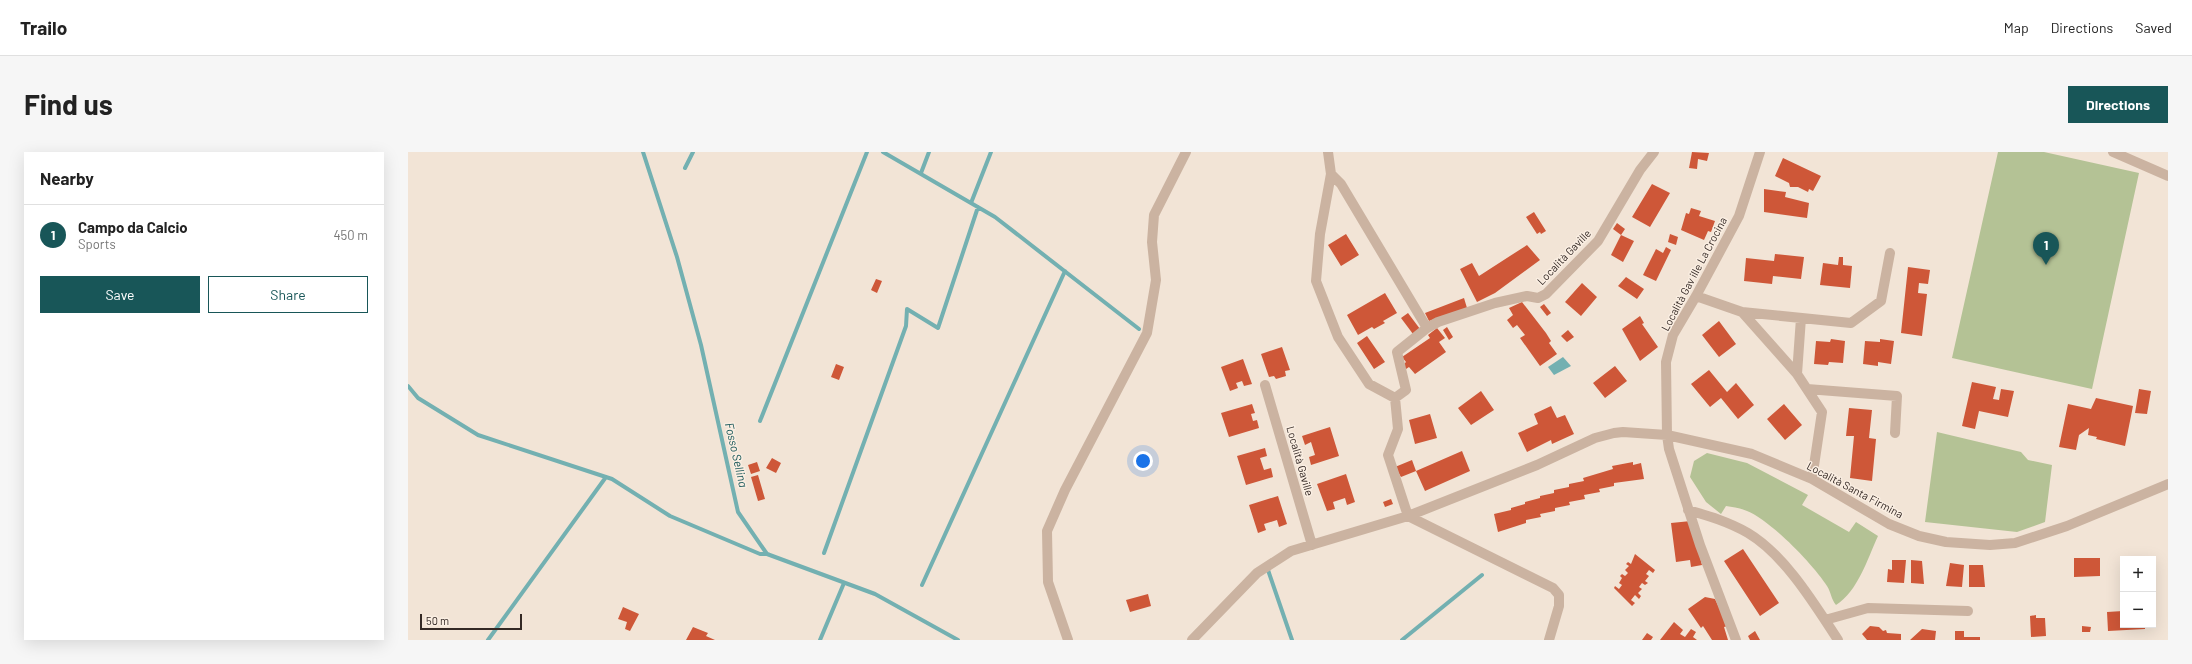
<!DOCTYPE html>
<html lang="en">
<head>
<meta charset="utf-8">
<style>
	:root { --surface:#fff; --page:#f6f6f6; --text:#222; --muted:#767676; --line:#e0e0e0; --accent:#185658 }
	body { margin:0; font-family:Barlow,sans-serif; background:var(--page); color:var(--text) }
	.controls { position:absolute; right:12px; bottom:12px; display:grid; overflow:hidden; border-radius:0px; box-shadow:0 4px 16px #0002 }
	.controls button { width:36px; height:36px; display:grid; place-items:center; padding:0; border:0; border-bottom:1px solid var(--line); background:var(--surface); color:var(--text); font:20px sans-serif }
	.scale { position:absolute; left:12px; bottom:10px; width:102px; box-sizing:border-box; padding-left:4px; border:2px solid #342925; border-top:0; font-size:11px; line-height:14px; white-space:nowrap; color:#342925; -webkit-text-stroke:3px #faeee2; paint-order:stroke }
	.you { position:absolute; left:735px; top:309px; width:14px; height:14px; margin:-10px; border:3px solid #fff; border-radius:50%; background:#1a73e8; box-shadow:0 0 0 6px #1a73e833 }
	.badge { display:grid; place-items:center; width:26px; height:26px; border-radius:50%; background:var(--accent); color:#fff; font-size:13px; font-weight:700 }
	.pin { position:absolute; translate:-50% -33px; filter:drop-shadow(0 1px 2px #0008) }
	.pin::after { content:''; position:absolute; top:21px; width:14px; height:12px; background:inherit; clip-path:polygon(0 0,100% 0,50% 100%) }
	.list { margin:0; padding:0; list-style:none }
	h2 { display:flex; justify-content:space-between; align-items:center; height:52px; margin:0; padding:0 16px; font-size:17px }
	h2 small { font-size:13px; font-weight:400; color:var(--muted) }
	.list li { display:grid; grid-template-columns:26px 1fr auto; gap:12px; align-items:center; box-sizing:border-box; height:60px; padding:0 16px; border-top:1px solid var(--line) }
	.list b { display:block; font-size:15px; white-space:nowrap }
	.list p { margin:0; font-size:13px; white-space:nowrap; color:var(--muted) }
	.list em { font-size:13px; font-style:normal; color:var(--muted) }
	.actions { display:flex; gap:8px; padding:12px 16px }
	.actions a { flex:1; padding:9px 0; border:1px solid var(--accent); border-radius:0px; text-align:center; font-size:14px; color:var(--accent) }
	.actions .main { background:var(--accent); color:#fff }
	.map { position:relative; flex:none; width:1760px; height:488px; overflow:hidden; border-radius:0px }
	header { display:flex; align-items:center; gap:24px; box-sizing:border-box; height:56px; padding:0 20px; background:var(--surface); border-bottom:1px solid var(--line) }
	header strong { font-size:19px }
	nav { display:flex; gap:22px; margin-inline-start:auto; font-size:14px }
	.intro { display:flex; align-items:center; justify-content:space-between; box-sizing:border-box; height:96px; padding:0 24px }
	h1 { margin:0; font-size:28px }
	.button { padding:10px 18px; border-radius:0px; background:var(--accent); color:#fff; font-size:14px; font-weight:700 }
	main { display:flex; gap:24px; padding:0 24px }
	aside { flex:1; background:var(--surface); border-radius:0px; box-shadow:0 4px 16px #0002 }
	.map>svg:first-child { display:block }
</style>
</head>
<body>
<header>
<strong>Trailo</strong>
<nav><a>Map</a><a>Directions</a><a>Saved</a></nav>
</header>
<div class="intro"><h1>Find us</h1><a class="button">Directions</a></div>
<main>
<aside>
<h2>Nearby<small></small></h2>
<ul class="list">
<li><span class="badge">1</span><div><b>Campo da Calcio</b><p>Sports</p></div><em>450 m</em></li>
</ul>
<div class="actions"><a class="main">Save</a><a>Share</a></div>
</aside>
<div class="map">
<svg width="1760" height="488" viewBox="0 0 1760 488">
	<rect width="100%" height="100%" fill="#f2e4d6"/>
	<!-- green -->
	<path fill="#b4c295" d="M 1590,0 L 1636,0 L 1731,21 L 1684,237 L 1544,206 Z
		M 1529,280 L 1613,300 L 1620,308 L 1644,313 L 1637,370 L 1609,380 L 1517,370 Z
		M 1299,301 L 1339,311 L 1400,343 L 1394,353 L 1441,380 L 1448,370 L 1470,384 C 1459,408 1450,439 1428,453 C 1423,447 1423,440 1419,434 C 1405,412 1362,368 1339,359 C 1332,356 1325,355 1318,354 L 1313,362 L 1298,350 L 1282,325 L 1286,309 Z"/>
	<!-- water -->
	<path fill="#73b0b1" d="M 1155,205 L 1163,214 L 1146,223 L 1140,215 Z"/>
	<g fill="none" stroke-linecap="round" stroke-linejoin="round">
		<!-- stream -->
		<path stroke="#73b0b1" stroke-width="4" d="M 235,0 L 269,105 L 293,193 L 330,360 L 359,402 L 467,442 L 550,488
			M 475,0 L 587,65 L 731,177
			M 277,16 L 285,0
			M 513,21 L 521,0
			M 563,51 L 583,0
			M 0,234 L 10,246 L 70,283 L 204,327 L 262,364 L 352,402 L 360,402
			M 352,269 L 459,0
			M 416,401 L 498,174 L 499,157 L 530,176 L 570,55
			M 860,418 L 884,488
			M 514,433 L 657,119
			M 80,488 L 198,325
			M 412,488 L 436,431
			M 994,488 L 1074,423"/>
	</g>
	<!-- building -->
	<path fill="#ce5738" d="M 1284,0 L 1301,1 L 1299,9 L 1290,7 L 1289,17 L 1281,16 Z
		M 1375,6 L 1413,24 L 1405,39 L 1401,37 L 1400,40 L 1390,35 L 1382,35 L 1381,31 L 1367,24 Z
		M 1244,32 L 1262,41 L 1242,75 L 1224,65 Z
		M 1356,37 L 1378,40 L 1377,45 L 1401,51 L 1399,66 L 1356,60 Z
		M 1283,56 L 1293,59 L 1291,64 L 1307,69 L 1303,80 L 1300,79 L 1296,88 L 1273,78 L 1278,61 L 1281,62 Z
		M 1126,60 L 1138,79 L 1133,82 L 1132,80 L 1129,82 L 1118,65 Z
		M 1209,71 L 1217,77 L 1213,83 L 1205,77 Z
		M 938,82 L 951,103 L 933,114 L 920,93 Z
		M 1262,82 L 1270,85 L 1268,93 L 1260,90 Z
		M 1213,83 L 1226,89 L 1215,110 L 1203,103 Z
		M 1119,93 L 1132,108 L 1087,141 L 1069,150 L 1052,117 L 1064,111 L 1071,124 Z
		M 1258,95 L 1263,98 L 1248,129 L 1235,123 L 1248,97 L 1255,101 Z
		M 1367,102 L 1396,105 L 1393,127 L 1365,124 L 1364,132 L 1336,129 L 1338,106 L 1366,109 Z
		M 1431,105 L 1435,105 L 1435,113 L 1444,114 L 1442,136 L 1412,133 L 1415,111 L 1430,113 Z
		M 1500,115 L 1522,118 L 1520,132 L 1511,131 L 1510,141 L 1519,142 L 1514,184 L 1493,181 Z
		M 1218,125 L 1236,137 L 1229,147 L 1210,134 Z
		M 468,127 L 474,129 L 469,141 L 463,138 Z
		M 1174,131 L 1189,145 L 1173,164 L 1157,150 Z
		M 977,141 L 989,161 L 975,169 L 977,171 L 966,177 L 964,175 L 950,183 L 939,163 Z
		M 1056,146 L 1059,156 L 1021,169 L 1017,161 Z
		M 1114,150 L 1138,181 L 1143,189 L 1141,191 L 1149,202 L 1132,214 L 1112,186 L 1117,183 L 1109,173 L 1105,176 L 1099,168 L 1105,163 L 1101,156 Z
		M 1136,152 L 1143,161 L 1139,164 L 1132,155 Z
		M 1000,161 L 1012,177 L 1005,182 L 993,166 Z
		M 1232,164 L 1236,171 L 1234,172 L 1250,195 L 1232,209 L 1214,177 Z
		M 1311,169 L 1328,192 L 1311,205 L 1294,183 Z
		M 1039,175 L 1045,185 L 1041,188 L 1035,178 Z
		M 1029,176 L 1037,186 L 1031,190 L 1038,200 L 1007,222 L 1001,215 L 998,217 L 995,213 L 998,210 L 994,205 L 1022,186 L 1020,183 Z
		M 1160,178 L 1166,185 L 1159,190 L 1153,184 Z
		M 959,184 L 977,210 L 966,217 L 949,191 Z
		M 1423,187 L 1437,189 L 1435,211 L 1421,210 L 1420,213 L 1406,212 L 1408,189 L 1422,190 Z
		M 1472,187 L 1486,189 L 1483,212 L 1470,210 L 1470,214 L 1455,212 L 1457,189 L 1472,190 Z
		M 874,195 L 882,218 L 877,219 L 878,224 L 868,227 L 866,224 L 861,225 L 853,202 Z
		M 835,207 L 844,232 L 836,234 L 834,229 L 828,231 L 830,236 L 822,239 L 813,215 Z
		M 428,212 L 436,215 L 431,228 L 423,225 Z
		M 1207,214 L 1219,229 L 1197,246 L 1185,231 Z
		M 1301,218 L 1319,240 L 1328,231 L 1346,253 L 1330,267 L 1313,246 L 1302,255 L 1283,232 Z
		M 1564,230 L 1588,235 L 1585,247 L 1591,248 L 1593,237 L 1606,239 L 1600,265 L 1571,259 L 1567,277 L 1554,274 Z
		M 1731,237 L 1743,239 L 1739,262 L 1727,261 Z
		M 1073,239 L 1086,258 L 1063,273 L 1050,256 Z
		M 1688,246 L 1725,254 L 1717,294 L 1688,287 L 1689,285 L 1680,283 L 1681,276 L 1671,283 L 1668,298 L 1651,295 L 1660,252 L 1683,257 Z
		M 844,252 L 847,261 L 843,262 L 845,269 L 849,268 L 851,276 L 821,285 L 813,261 Z
		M 1376,252 L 1394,273 L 1377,288 L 1359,267 Z
		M 1143,254 L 1149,266 L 1157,263 L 1166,282 L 1144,292 L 1143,288 L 1119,300 L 1110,281 L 1130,272 L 1126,262 Z
		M 1441,256 L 1464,258 L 1461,286 L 1468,287 L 1464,329 L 1442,326 L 1446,284 L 1438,284 Z
		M 1022,262 L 1029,286 L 1007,292 L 1001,268 Z
		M 922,275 L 931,304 L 903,313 L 901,305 L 907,303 L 903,290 L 897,293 L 894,284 Z
		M 857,296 L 859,304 L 852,306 L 856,318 L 863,316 L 865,325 L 838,333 L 829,304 Z
		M 1054,299 L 1062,319 L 1017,339 L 1008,319 Z
		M 364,306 L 373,311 L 368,321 L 358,316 Z
		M 1004,308 L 1008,319 L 993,325 L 987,315 Z
		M 349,310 L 352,319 L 343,322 L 340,313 Z
		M 1225,310 L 1225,313 L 1233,311 L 1236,327 L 1206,331 L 1206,334 L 1191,337 L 1192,340 L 1176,343 L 1177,347 L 1161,350 L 1162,353 L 1147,356 L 1147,359 L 1132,362 L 1133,365 L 1118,368 L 1118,371 L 1090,380 L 1086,362 L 1103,358 L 1103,356 L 1117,352 L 1117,350 L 1132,346 L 1132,344 L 1146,341 L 1146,338 L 1161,335 L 1161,332 L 1176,329 L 1175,326 L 1205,317 L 1204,314 Z
		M 938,322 L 947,350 L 939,353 L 937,346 L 925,350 L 927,357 L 919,359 L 909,332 Z
		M 350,323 L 357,347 L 350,349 L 343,325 Z
		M 870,344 L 879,372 L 871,375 L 869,368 L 856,372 L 858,378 L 850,381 L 841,353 Z
		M 983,347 L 985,352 L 977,355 L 975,350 Z
		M 1283,369 L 1294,413 L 1283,415 L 1282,408 L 1268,410 L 1263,371 Z
		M 1335,397 L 1371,451 L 1352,464 L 1316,409 Z
		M 1227,402 L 1247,418 L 1245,421 L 1241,418 L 1238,422 L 1241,424 L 1237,429 L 1240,431 L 1237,433 L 1234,431 L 1231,435 L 1234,437 L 1230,441 L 1233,444 L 1231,447 L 1227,443 L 1223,448 L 1227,451 L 1224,454 L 1206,436 L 1207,434 L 1211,437 L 1214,433 L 1211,431 L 1214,426 L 1212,424 L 1214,422 L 1217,424 L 1220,421 L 1217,418 L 1221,414 L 1218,412 L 1220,410 L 1223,412 Z
		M 1666,406 L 1692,406 L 1692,424 L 1666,425 Z
		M 1484,408 L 1498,408 L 1496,431 L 1479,430 L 1480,417 L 1484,418 Z
		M 1503,408 L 1514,409 L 1516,432 L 1503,431 Z
		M 1542,411 L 1556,413 L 1554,435 L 1538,434 Z
		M 1561,413 L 1575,413 L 1577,435 L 1561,435 Z
		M 740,442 L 743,454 L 722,460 L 718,448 Z
		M 1297,445 L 1307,447 L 1320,474 L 1316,475 L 1320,488 L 1304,488 L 1295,474 L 1293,476 L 1280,457 Z
		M 215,455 L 231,462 L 222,479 L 217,477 L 219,470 L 210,467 Z
		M 1715,459 L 1715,473 L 1737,473 L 1737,477 L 1700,479 L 1699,460 Z
		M 1628,463 L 1628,466 L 1637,466 L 1638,484 L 1623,485 L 1622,464 Z
		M 1266,470 L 1275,478 L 1272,482 L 1277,485 L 1283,477 L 1288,480 L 1285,485 L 1289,488 L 1252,488 Z
		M 1462,474 L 1471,475 L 1475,479 L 1478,478 L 1479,481 L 1493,482 L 1493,488 L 1459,488 L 1454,482 Z
		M 1674,474 L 1683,475 L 1682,480 L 1674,480 Z
		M 285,475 L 300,481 L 298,484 L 307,488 L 278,488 Z
		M 1514,477 L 1528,479 L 1527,488 L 1502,488 Z
		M 1347,479 L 1352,488 L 1342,488 L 1340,484 Z
		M 1547,479 L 1556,479 L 1556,485 L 1572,485 L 1572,488 L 1547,488 Z
		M 1239,481 L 1245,485 L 1243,488 L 1234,488 Z"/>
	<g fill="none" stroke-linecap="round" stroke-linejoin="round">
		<!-- minor -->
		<path stroke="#cbb3a1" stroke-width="10" d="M 920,0 L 923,22 L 912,82 L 908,129 L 930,185 L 961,232 L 987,246 L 998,238 L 989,200 L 1019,176 L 1030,170 L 1087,151 L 1119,144 L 1130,146 L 1138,142 L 1190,89 L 1232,18 L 1246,0
			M 1705,0 L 1760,24
			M 923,22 L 933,32 L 1019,176
			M 1288,144 L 1334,160 L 1389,222 L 1414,260 L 1404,327
			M 1334,160 L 1443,171 L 1473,149 L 1482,101
			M 1389,222 L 1393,166
			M 857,233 L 904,393
			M 1399,237 L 1489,244 L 1487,281
			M 987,246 L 990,277 L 980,303 L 1000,364 L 1145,436 L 1151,443 L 1151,454 L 1141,488
			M 1280,358 C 1301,364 1321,370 1340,381 C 1377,403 1407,453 1430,488
			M 1417,468 L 1460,456 L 1560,459
			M 660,488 L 640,430 L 639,379 L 657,338 L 739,181 L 748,128 L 744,90 L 746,63 L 778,0
			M 784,488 L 849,421 L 883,399 L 1000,364 L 1129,313 L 1187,286 L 1206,281 L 1215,280 L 1259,283 L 1344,302 L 1404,327 L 1481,372 L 1511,384 L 1538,390 L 1582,393 L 1607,391 L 1659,374 L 1760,332
			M 1328,488 L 1292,393 L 1261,297 L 1259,283 L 1258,210 L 1265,183 L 1288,144 L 1331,64 L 1352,0"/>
	</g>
	<g text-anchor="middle" stroke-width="3" stroke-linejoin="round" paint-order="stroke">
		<!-- street labels -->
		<g font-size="11" fill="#342925" stroke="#faeee2">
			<text transform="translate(1156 105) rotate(-46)" y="4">Località Gaville</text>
			<text transform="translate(1286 122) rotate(-62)" y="4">Località Gav ille La Crocina</text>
			<text transform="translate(892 309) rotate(74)" y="4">Località Gaville</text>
			<text transform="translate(1447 338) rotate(28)" y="4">Località Santa Firmina</text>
		</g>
		<!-- water labels -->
		<g font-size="12" font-style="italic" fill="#185658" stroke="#faeee2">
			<text transform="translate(328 303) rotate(77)" y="4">Fosso Sellina</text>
		</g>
	</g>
</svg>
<div class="controls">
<button>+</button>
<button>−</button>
</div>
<div class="scale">50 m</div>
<div class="you"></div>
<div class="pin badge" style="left:1638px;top:113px">1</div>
</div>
</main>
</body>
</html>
